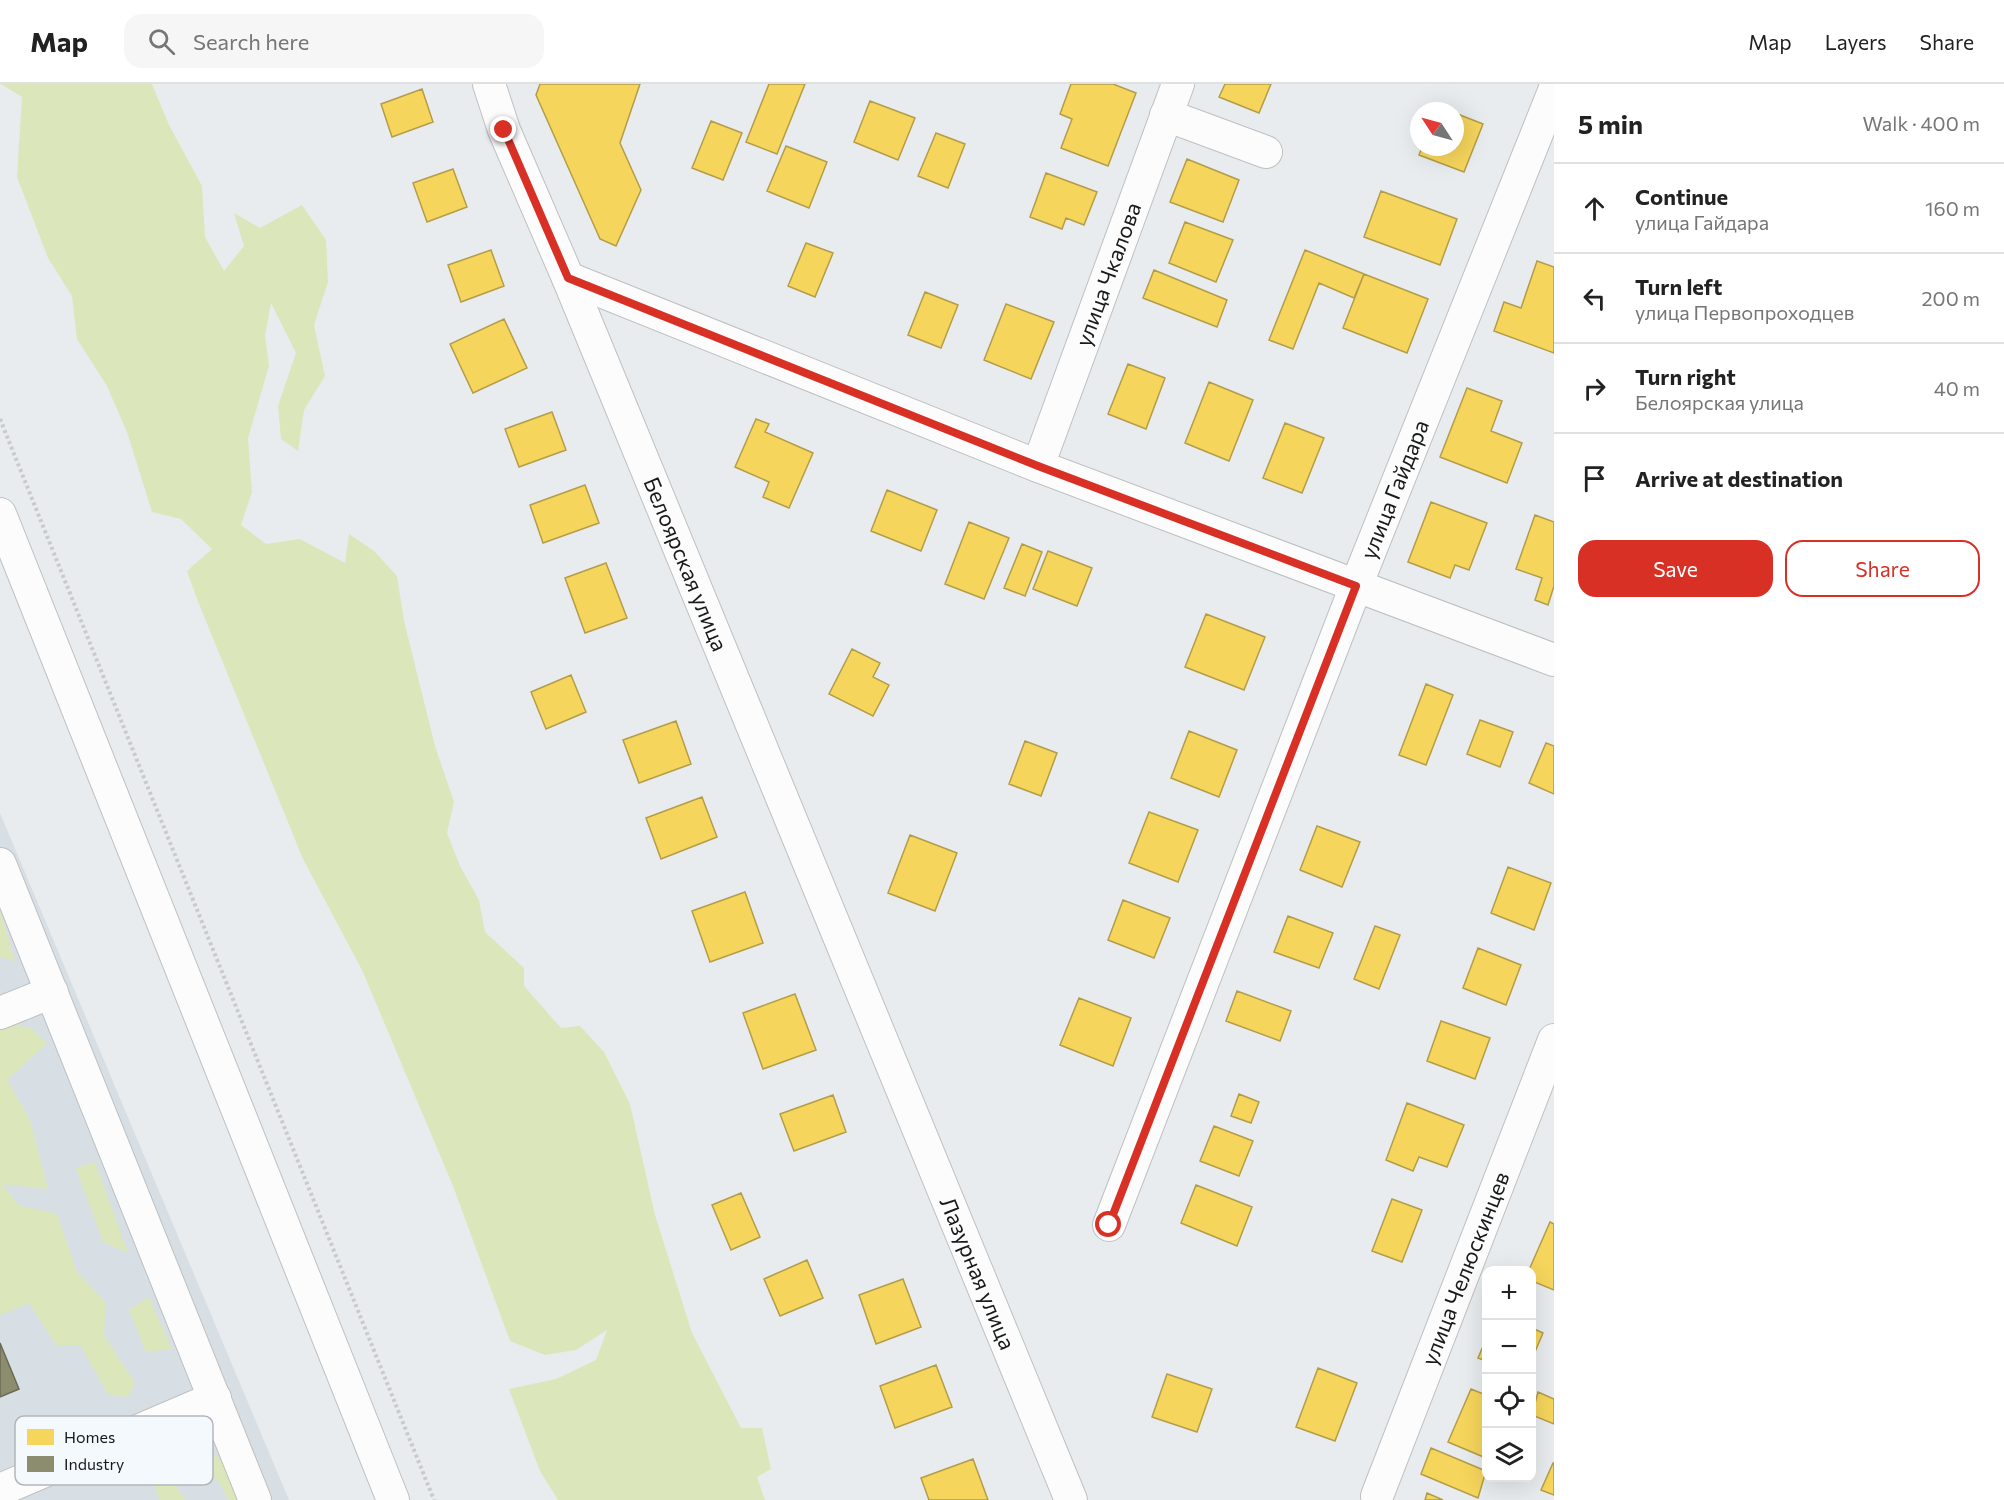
<!DOCTYPE html>
<html lang="en">
<head>
<meta charset="utf-8">
<style>
	:root { --surface:#fff; --page:#f6f6f6; --text:#222; --muted:#767676; --line:#e0e0e0; --accent:#d93025 }
	body { margin:0; font-family:Commissioner,sans-serif; background:var(--page); color:var(--text) }
	.controls { position:absolute; right:18px; bottom:18px; display:grid; overflow:hidden; border-radius:12px; box-shadow:0 6px 24px #0002 }
	.controls button { width:54px; height:54px; display:grid; place-items:center; padding:0; border:0; border-bottom:2px solid var(--line); background:var(--surface); color:var(--text); font:30px sans-serif }
	.compass { position:absolute; left:1410px; top:18px; width:54px; height:54px; border-radius:50%; background:var(--surface); box-shadow:0 6px 24px #0002; rotate:306deg }
	.stop { position:absolute; width:18px; height:18px; margin:-14px; border:4px solid #d93025; border-radius:50%; background:#fff }
	.stop.end { background:#d93025; border-color:#fff; box-shadow:0 2px 6px #0008 }
	.list { margin:0; padding:0; list-style:none }
	h2 { display:flex; justify-content:space-between; align-items:center; height:78px; margin:0; padding:0 24px; font-size:26px }
	h2 small { font-size:20px; font-weight:400; color:var(--muted) }
	.list li { display:grid; grid-template-columns:39px 1fr auto; gap:18px; align-items:center; box-sizing:border-box; height:90px; padding:0 24px; border-top:2px solid var(--line) }
	.list b { display:block; font-size:22px; white-space:nowrap }
	.list p { margin:0; font-size:20px; white-space:nowrap; color:var(--muted) }
	.list em { font-size:20px; font-style:normal; color:var(--muted) }
	.actions { display:flex; gap:12px; padding:18px 24px }
	.actions a { flex:1; padding:14px 0; border:2px solid var(--accent); border-radius:18px; text-align:center; font-size:21px; color:var(--accent) }
	.actions .main { background:var(--accent); color:#fff }
	.icon { flex:none; width:33px; height:33px; fill:none; stroke:currentColor; stroke-width:2; stroke-linecap:round; stroke-linejoin:round }
	.map { position:relative; flex:none; width:1554px; height:1416px; overflow:hidden }
	header { display:flex; align-items:center; gap:36px; box-sizing:border-box; height:84px; padding:0 30px; background:var(--surface); border-bottom:2px solid var(--line) }
	header strong { font-size:28px }
	nav { display:flex; gap:33px; margin-inline-start:auto; font-size:21px }
	.search { width:420px; height:54px; background:var(--page); display:flex; align-items:center; gap:15px; box-sizing:border-box; padding:0 21px; border-radius:18px; color:var(--muted); font-size:22px }
	main { display:flex }
	aside { flex:1; background:var(--surface) }
	.map>svg:first-child { display:block }
</style>
</head>
<body>
<header>
<strong>Map</strong>
<div class="search"><svg class="icon" aria-label="search" viewBox="0 0 24 24"><circle cx="10" cy="10" r="6"/><path d="M15 15l6 6"/></svg>Search here</div>
<nav><a>Map</a><a>Layers</a><a>Share</a></nav>
</header>
<main>
<div class="map">
<svg width="1554" height="1416" viewBox="0 0 1554 1416">
	<rect width="100%" height="100%" fill="#e9ecee"/>
	<!-- built -->
	<path fill="#d7dee4" d="M 0,729 L 289,1416 L 0,1416 Z"/>
	<!-- green -->
	<path fill="#dbe6ba" d="M 1,0 L 152,0 L 169,41 L 202,102 L 205,153 L 224,187 L 244,162 L 234,129 L 260,144 L 302,121 L 326,156 L 328,198 L 314,241 L 325,292 L 304,326 L 298,367 L 281,355 L 278,322 L 296,269 L 271,219 L 265,252 L 269,282 L 248,354 L 252,408 L 241,441 L 266,460 L 300,455 L 345,479 L 349,450 L 374,467 L 397,492 L 404,537 L 435,662 L 454,718 L 447,749 L 460,782 L 479,816 L 485,848 L 524,884 L 524,902 L 561,944 L 580,942 L 604,968 L 630,1020 L 655,1131 L 692,1249 L 741,1344 L 762,1344 L 771,1385 L 757,1393 L 765,1416 L 558,1416 L 540,1387 L 509,1305 L 556,1295 L 596,1276 L 607,1246 L 576,1266 L 545,1271 L 510,1257 L 453,1102 L 362,886 L 303,775 L 197,515 L 187,487 L 212,465 L 181,435 L 152,428 L 127,348 L 107,302 L 77,255 L 72,212 L 48,174 L 17,93 L 22,13 Z
		M 0,827 L 15,877 L 0,873 Z
		M 0,937 L 31,944 L 47,959 L 7,996 L 30,1036 L 48,1105 L 2,1100 L 19,1121 L 57,1130 L 77,1188 L 106,1219 L 104,1251 L 135,1299 L 128,1313 L 108,1310 L 80,1261 L 57,1262 L 29,1219 L 0,1231 Z
		M 95,1078 L 128,1169 L 103,1158 L 76,1084 Z
		M 149,1213 L 172,1265 L 146,1268 L 129,1226 Z
		M 159,1356 L 172,1370 L 177,1404 L 186,1416 L 160,1416 L 143,1375 Z
		M 206,1364 L 227,1381 L 241,1416 L 229,1416 L 218,1397 L 190,1365 Z"/>
	<!-- homes -->
	<path fill="#f6d55c" stroke="#b39d48" stroke-width="1.5" d="M 540,0 L 640,0 L 620,59 L 641,106 L 616,162 L 600,155 L 536,11 Z
		M 769,0 L 805,0 L 777,70 L 746,58 Z
		M 1071,0 L 1113,0 L 1136,9 L 1108,82 L 1061,64 L 1072,35 L 1060,30 Z
		M 1225,0 L 1271,0 L 1259,29 L 1219,13 Z
		M 422,5 L 433,38 L 392,53 L 381,20 Z
		M 870,17 L 915,34 L 898,76 L 854,58 Z
		M 1455,29 L 1483,40 L 1464,88 L 1419,71 L 1422,63 L 1455,63 Z
		M 711,37 L 742,49 L 723,96 L 692,84 Z
		M 936,49 L 965,60 L 948,104 L 918,92 Z
		M 786,62 L 827,78 L 809,124 L 767,107 Z
		M 1187,75 L 1239,96 L 1223,138 L 1170,118 Z
		M 453,85 L 467,123 L 427,138 L 413,99 Z
		M 1046,89 L 1097,108 L 1084,141 L 1066,134 L 1062,145 L 1030,133 Z
		M 1381,107 L 1457,135 L 1440,181 L 1364,153 Z
		M 1185,138 L 1233,156 L 1216,198 L 1169,179 Z
		M 806,159 L 833,169 L 815,213 L 788,202 Z
		M 491,166 L 504,202 L 461,218 L 448,181 Z
		M 1305,166 L 1364,190 L 1354,214 L 1319,199 L 1293,265 L 1269,256 Z
		M 1537,177 L 1554,183 L 1554,269 L 1494,247 L 1504,218 L 1521,224 Z
		M 1154,186 L 1227,216 L 1217,243 L 1143,214 Z
		M 1364,190 L 1428,215 L 1407,269 L 1343,244 Z
		M 925,208 L 958,221 L 941,264 L 908,251 Z
		M 1006,220 L 1054,238 L 1031,295 L 984,276 Z
		M 504,235 L 527,284 L 473,309 L 450,260 Z
		M 1128,280 L 1165,294 L 1146,345 L 1108,330 Z
		M 1209,298 L 1253,316 L 1229,377 L 1185,359 Z
		M 1467,304 L 1502,317 L 1491,347 L 1522,359 L 1507,399 L 1440,373 Z
		M 552,328 L 566,366 L 519,383 L 505,345 Z
		M 756,335 L 769,340 L 765,348 L 813,369 L 789,424 L 763,413 L 769,398 L 735,383 Z
		M 1285,339 L 1324,354 L 1302,409 L 1263,394 Z
		M 585,401 L 599,439 L 543,459 L 530,421 Z
		M 887,406 L 937,426 L 921,467 L 871,447 Z
		M 1431,418 L 1487,439 L 1469,486 L 1455,481 L 1450,494 L 1408,478 Z
		M 1535,431 L 1554,438 L 1554,502 L 1548,521 L 1535,516 L 1542,494 L 1516,485 Z
		M 969,438 L 1009,454 L 984,515 L 945,500 Z
		M 1022,460 L 1042,468 L 1025,512 L 1004,504 Z
		M 1048,467 L 1092,484 L 1077,522 L 1033,505 Z
		M 606,479 L 627,534 L 585,549 L 565,494 Z
		M 1206,530 L 1265,553 L 1244,606 L 1185,583 Z
		M 852,565 L 880,579 L 873,593 L 889,601 L 873,632 L 829,610 Z
		M 571,591 L 586,628 L 546,645 L 531,608 Z
		M 1426,600 L 1453,611 L 1426,681 L 1399,671 Z
		M 1480,636 L 1513,648 L 1500,683 L 1467,670 Z
		M 676,637 L 691,680 L 639,699 L 623,656 Z
		M 1189,647 L 1237,666 L 1219,713 L 1171,694 Z
		M 1025,657 L 1057,669 L 1041,712 L 1009,700 Z
		M 1546,659 L 1554,662 L 1554,710 L 1529,699 Z
		M 702,713 L 717,753 L 661,775 L 646,734 Z
		M 1149,728 L 1198,746 L 1178,798 L 1129,779 Z
		M 1317,742 L 1360,758 L 1342,803 L 1300,786 Z
		M 910,751 L 957,769 L 935,827 L 888,809 Z
		M 1508,783 L 1551,799 L 1534,846 L 1491,829 Z
		M 745,808 L 763,859 L 710,878 L 692,827 Z
		M 1123,816 L 1170,834 L 1154,874 L 1108,856 Z
		M 1288,832 L 1333,849 L 1319,884 L 1274,868 Z
		M 1375,842 L 1400,851 L 1379,905 L 1354,895 Z
		M 1478,864 L 1521,881 L 1506,921 L 1463,904 Z
		M 1237,907 L 1291,927 L 1280,957 L 1226,937 Z
		M 795,910 L 816,966 L 763,985 L 743,929 Z
		M 1079,914 L 1131,934 L 1113,982 L 1060,961 Z
		M 1441,937 L 1490,954 L 1475,995 L 1427,977 Z
		M 1239,1010 L 1259,1018 L 1251,1039 L 1231,1032 Z
		M 833,1011 L 846,1048 L 794,1067 L 780,1030 Z
		M 1407,1019 L 1464,1041 L 1447,1083 L 1419,1073 L 1413,1087 L 1386,1076 Z
		M 1214,1042 L 1253,1057 L 1239,1092 L 1200,1077 Z
		M 1196,1101 L 1252,1123 L 1237,1162 L 1181,1139 Z
		M 741,1109 L 760,1153 L 731,1166 L 712,1121 Z
		M 1392,1115 L 1422,1126 L 1402,1178 L 1372,1167 Z
		M 1550,1138 L 1554,1140 L 1554,1206 L 1532,1197 L 1532,1186 L 1529,1186 Z
		M 807,1176 L 823,1214 L 780,1232 L 764,1195 Z
		M 903,1195 L 921,1243 L 876,1260 L 859,1211 Z
		M 1532,1244 L 1543,1249 L 1532,1275 Z
		M 1486,1255 L 1486,1277 L 1478,1274 Z
		M 936,1281 L 952,1323 L 895,1344 L 880,1302 Z
		M 1318,1284 L 1357,1299 L 1335,1357 L 1296,1343 Z
		M 1167,1290 L 1212,1305 L 1197,1348 L 1152,1333 Z
		M 1471,1305 L 1486,1311 L 1486,1374 L 1448,1358 Z
		M 1538,1308 L 1554,1315 L 1554,1340 L 1532,1331 Z
		M 1431,1364 L 1486,1387 L 1478,1414 L 1421,1390 Z
		M 973,1375 L 988,1416 L 929,1416 L 921,1394 Z
		M 1553,1379 L 1554,1379 L 1554,1411 L 1541,1406 Z
		M 1427,1409 L 1443,1416 L 1425,1416 Z"/>
	<!-- industry -->
	<path fill="#8c8c6e" stroke="#696a55" stroke-width="1.5" d="M 0,1259 L 19,1305 L 0,1313 Z"/>
	<g fill="none" stroke-linecap="round" stroke-linejoin="round">
		<!-- minor casing -->
		<g stroke="#bec0c1" stroke-width="34">
			<g id="minor">
				<path id="s1" d="M 489,0 L 504,46 L 568,194 L 1071,1416"/>
				<path d="M 1166,31 L 1266,68"/>
				<path d="M 568,194 L 1038,382 L 1554,576"/>
				<path id="s2" d="M 1038,382 L 1178,0"/>
				<path d="M 0,430 L 393,1416"/>
				<path d="M 0,780 L 255,1416"/>
				<path d="M 0,929 L 52,908"/>
				<path id="s3" d="M 1109,1141 L 1356,502 L 1554,7"/>
				<path d="M 0,1406 L 215,1314"/>
				<path id="s4" d="M 1377,1412 L 1554,956"/>
			</g>
		</g>
		<!-- path -->
		<path stroke="#c9caca" stroke-width="4" stroke-dasharray="3 3" stroke-linecap="butt" d="M 0,335 L 434,1416"/>
		<!-- minor -->
		<use href="#minor" stroke="#fcfcfc" stroke-width="32"/>
	</g>
	<g fill="none" stroke-linecap="round" stroke-linejoin="round">
		<!-- route -->
		<path stroke="#d93025" stroke-width="8" d="M 504,46 L 568,194 L 1038,382 L 1356,502 L 1109,1141"/>
	</g>
	<g text-anchor="middle" stroke-width="6" stroke-linejoin="round" paint-order="stroke">
		<!-- street labels -->
		<g font-size="22" fill="#17191a" stroke="#f4f9fe">
			<text dy="8" stroke="none"><textPath href="#s2" startOffset="204">улица Чкалова</textPath></text>
			<text dy="8" stroke="none"><textPath href="#s3" startOffset="789">улица Гайдара</textPath></text>
			<text dy="8" stroke="none"><textPath href="#s1" startOffset="519">Белоярская улица</textPath></text>
			<text dy="8" stroke="none"><textPath href="#s4" startOffset="244">улица Челюскинцев</textPath></text>
			<text dy="8" stroke="none"><textPath href="#s1" startOffset="1286">Лазурная улица</textPath></text>
		</g>
	</g>
	<!-- legend -->
	<rect x="15" y="1332" width="198" height="69" rx="9" fill="#f4f9fe" stroke="#b2b6ba" stroke-width="1.5"/>
	<rect x="27" y="1345" width="27" height="16" fill="#f6d55c"/>
	<rect x="27" y="1372" width="27" height="16" fill="#8c8c6e"/>
	<g font-size="16" fill="#17191a">
		<text x="64" y="1359">Homes</text>
		<text x="64" y="1386">Industry</text>
	</g>
</svg>
<div class="controls">
<button>+</button>
<button>−</button>
<button><svg class="icon" aria-label="locate" viewBox="0 0 24 24"><circle cx="12" cy="12" r="6"/><path d="M12 2v4M12 18v4M2 12h4M18 12h4"/></svg></button>
<button><svg class="icon" aria-label="layers" viewBox="0 0 24 24"><path d="M12 4l9 5-9 5-9-5zM3 14l9 5 9-5"/></svg></button>
</div>
<svg class="compass" viewBox="-18 -18 36 36"><path d="M0-13l5 13h-10z" fill="#e53935"/><path d="M0 13l5-13h-10z" fill="#767676"/></svg>
<div class="stop" style="left:1109px;top:1141px"></div>
<div class="stop end" style="left:504px;top:46px"></div>
</div>
<aside>
<h2>5 min<small>Walk · 400 m</small></h2>
<ul class="list">
<li><svg class="icon" aria-label="ahead" viewBox="0 0 24 24"><path d="M12 20V5M6 11l6-6 6 6"/></svg><div><b>Continue</b><p>улица Гайдара</p></div><em>160 m</em></li>
<li><svg class="icon" aria-label="left" viewBox="0 0 24 24"><path d="M17 20v-9H6M10 6l-5 5 5 5"/></svg><div><b>Turn left</b><p>улица Первопроходцев</p></div><em>200 m</em></li>
<li><svg class="icon" aria-label="right" viewBox="0 0 24 24"><path d="M7 20v-9h11M14 6l5 5-5 5"/></svg><div><b>Turn right</b><p>Белоярская улица</p></div><em>40 m</em></li>
<li><svg class="icon" aria-label="arrive" viewBox="0 0 24 24"><path d="M6 21V4h12l-3 4 3 4H6"/></svg><div><b>Arrive at destination</b></div></li>
</ul>
<div class="actions"><a class="main">Save</a><a>Share</a></div>
</aside>
</main>
</body>
</html>
